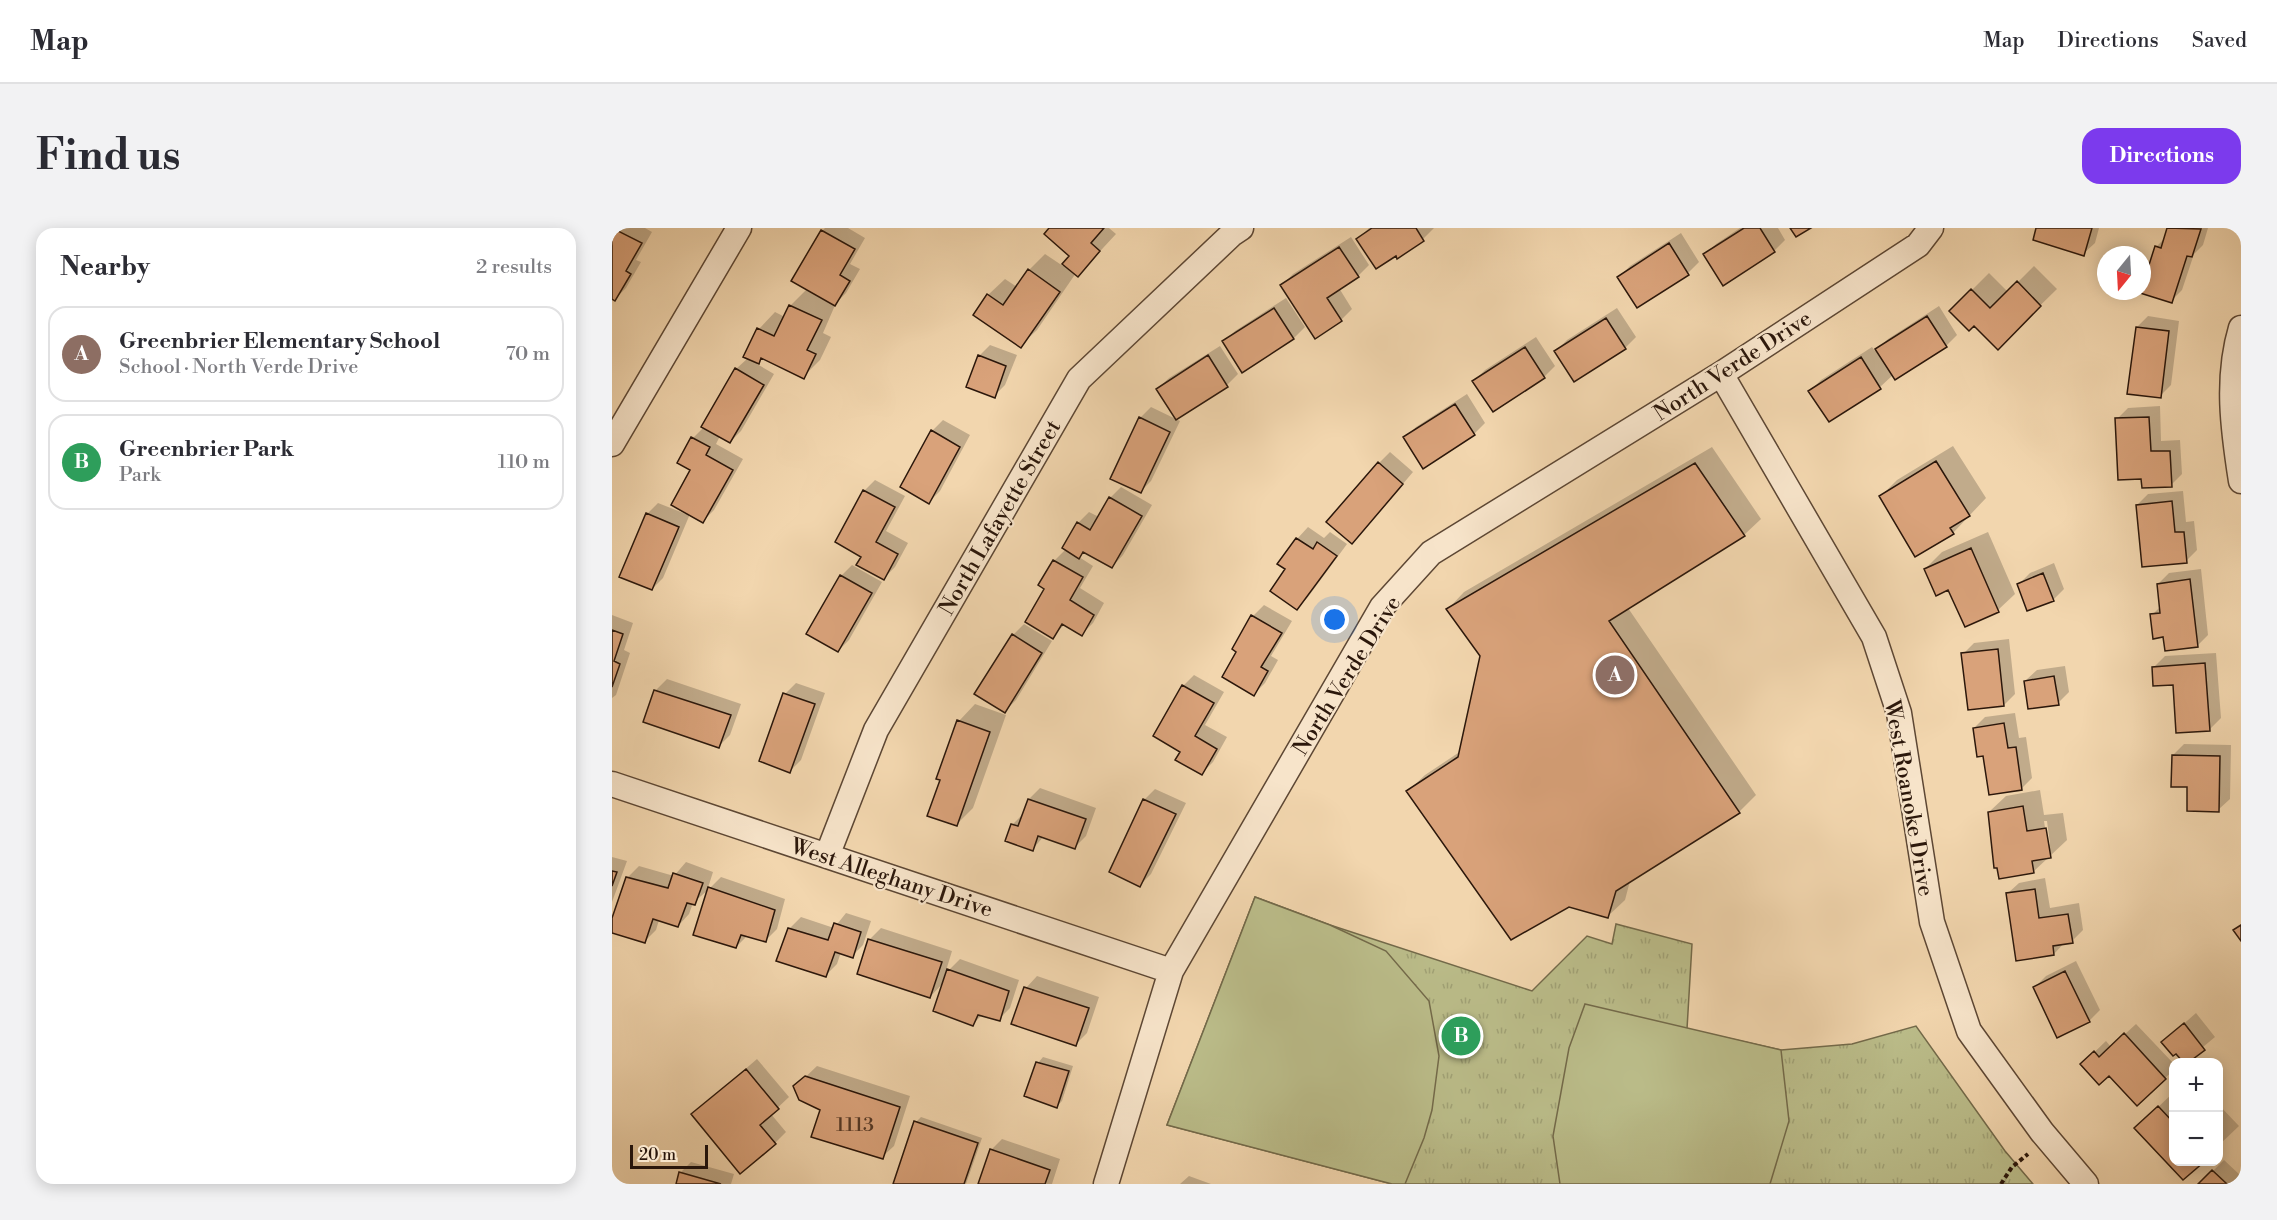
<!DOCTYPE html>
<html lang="en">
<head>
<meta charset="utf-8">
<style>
	:root { --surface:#fff; --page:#f2f2f3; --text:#2b2b33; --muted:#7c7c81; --line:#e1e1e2; --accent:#7c3aed }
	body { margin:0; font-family:"Libre Bodoni",serif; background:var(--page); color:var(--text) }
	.controls { position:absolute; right:18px; bottom:18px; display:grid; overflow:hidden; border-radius:12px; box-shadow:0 3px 15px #0003 }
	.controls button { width:54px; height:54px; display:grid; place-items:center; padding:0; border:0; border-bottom:2px solid var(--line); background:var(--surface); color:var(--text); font:30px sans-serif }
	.compass { position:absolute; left:1485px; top:18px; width:54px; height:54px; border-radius:50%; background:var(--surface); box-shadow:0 3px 15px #0003; rotate:198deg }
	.scale { position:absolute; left:18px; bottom:15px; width:78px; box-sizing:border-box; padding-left:6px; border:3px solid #2b170b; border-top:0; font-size:16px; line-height:21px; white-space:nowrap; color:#2b170b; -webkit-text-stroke:4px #f7e4ca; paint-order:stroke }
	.you { position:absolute; left:723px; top:392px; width:21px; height:21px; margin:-15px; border:4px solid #fff; border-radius:50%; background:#1a73e8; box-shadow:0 0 0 9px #1a73e833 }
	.badge { display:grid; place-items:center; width:39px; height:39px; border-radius:50%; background:var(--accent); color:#fff; font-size:20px; font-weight:700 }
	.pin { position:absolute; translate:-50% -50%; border:3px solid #fff; box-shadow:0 2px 6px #0006 }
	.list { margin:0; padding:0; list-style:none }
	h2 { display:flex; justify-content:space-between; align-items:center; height:78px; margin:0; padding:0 24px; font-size:26px }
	h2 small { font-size:20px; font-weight:400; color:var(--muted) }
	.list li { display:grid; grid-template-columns:39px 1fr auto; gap:18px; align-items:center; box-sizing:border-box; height:96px; margin:0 12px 12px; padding:0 12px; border:2px solid var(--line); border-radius:18px }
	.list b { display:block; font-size:22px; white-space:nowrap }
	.list p { margin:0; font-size:20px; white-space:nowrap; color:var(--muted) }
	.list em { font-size:20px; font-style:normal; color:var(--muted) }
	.map { position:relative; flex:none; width:1629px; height:956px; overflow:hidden; border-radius:18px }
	header { display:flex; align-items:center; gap:36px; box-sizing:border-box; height:84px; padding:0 30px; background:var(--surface); border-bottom:2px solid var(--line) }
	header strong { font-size:28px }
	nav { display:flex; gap:33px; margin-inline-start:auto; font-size:21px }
	.intro { display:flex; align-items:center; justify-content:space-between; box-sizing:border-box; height:144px; padding:0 36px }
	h1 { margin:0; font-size:42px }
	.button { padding:15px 27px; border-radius:18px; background:var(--accent); color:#fff; font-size:21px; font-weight:700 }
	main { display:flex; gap:36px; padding:0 36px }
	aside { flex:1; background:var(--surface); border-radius:18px; box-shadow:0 3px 15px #0003 }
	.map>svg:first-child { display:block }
</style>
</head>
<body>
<header>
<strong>Map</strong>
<nav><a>Map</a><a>Directions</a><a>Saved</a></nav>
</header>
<div class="intro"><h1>Find us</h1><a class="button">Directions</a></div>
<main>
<aside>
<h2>Nearby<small>2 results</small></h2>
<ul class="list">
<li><span class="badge" style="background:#8d6e63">A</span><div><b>Greenbrier Elementary School</b><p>School · North Verde Drive</p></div><em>70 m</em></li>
<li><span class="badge" style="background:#2e9e5b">B</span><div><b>Greenbrier Park</b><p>Park</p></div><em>110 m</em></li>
</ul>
</aside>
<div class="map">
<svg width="1629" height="956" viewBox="0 0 1629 956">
	<defs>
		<pattern id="grass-tufts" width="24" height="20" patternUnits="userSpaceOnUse" patternTransform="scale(1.5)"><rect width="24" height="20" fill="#bbbd8a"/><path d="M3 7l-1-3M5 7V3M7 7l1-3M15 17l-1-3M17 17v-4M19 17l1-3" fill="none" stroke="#a1a276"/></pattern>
	</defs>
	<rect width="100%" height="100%" fill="#f2d6ae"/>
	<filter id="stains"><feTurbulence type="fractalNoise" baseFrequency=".00333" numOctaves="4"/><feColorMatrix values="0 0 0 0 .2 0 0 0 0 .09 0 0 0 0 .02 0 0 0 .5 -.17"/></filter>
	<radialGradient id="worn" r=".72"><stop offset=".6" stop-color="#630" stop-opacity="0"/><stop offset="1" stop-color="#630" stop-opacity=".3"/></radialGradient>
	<!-- grass -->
	<path fill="url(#grass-tufts)" stroke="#736a4a" stroke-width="1.5" d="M 643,669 L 718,697 L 920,763 L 975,708 L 1000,716 L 1004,696 L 1080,716 L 1075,801 L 1169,822 L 1240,816 L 1304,798 L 1393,923 L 1421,956 L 780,956 L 555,897 Z"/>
	<!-- pitch -->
	<path fill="#bbbd8a" stroke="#736a4a" stroke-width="1.5" d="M 643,669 L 718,697 L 774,723 L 817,773 L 827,828 L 820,882 L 812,910 L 793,956 L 780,956 L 555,897 Z
		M 973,776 L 1169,822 L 1177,893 L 1158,956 L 948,956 L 941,908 L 957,820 Z"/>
	<!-- shadow -->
	<path fill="#0003" fill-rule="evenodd" d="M 0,0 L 33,0 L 40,4 L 24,32 L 29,34 L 14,60 L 3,71 L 0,69 Z
		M 213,0 L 236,0 L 253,10 L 238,36 L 248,41 L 234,65 L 224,75 L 211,105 L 219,109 L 208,132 L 191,149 L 151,130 L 145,136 L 162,146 L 129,203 L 118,214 L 108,208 L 104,216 L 131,231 L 102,282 L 91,293 L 78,286 L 51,350 L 40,361 L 35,286 L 46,275 L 74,286 L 80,241 L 81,210 L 92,199 L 124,141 L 136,130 L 147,101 L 163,84 L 173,89 L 179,77 L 195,61 L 210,3 Z
		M 439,0 L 497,0 L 504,6 L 466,47 L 464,45 L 425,102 L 408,118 L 376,67 L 393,51 L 405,59 L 417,42 L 433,26 L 451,38 L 459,28 Z
		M 757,0 L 822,0 L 811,11 L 786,28 L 746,11 Z
		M 1128,0 L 1166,0 L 1173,12 L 1162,23 L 1093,27 L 1104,16 Z
		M 1426,0 L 1487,0 L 1483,15 L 1471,26 Z
		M 1556,0 L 1596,0 L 1591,17 L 1582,26 L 1570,62 L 1559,73 L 1544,19 L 1553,10 Z
		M 1069,5 L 1087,34 L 1076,45 L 1025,78 L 1007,49 L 1018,38 Z
		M 739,9 L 757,37 L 746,48 L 727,60 L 740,81 L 729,92 L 703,108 L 670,57 L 681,46 Z
		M 1422,38 L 1445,61 L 1386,119 L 1362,96 L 1339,83 L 1377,45 L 1396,64 Z
		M 674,70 L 693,99 L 682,110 L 631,143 L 612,114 L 623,103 Z
		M 1327,78 L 1345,107 L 1334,118 L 1281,147 L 1268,159 L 1217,192 L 1198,163 L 1209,152 L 1260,119 L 1263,123 L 1276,111 Z
		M 1005,80 L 1024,109 L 1013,120 L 962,152 L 944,123 L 955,112 Z
		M 1536,88 L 1567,93 L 1559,157 L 1548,168 L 1525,99 Z
		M 924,109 L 943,138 L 932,149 L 862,153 L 873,142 Z
		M 378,117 L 405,127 L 393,157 L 382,168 L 367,128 Z
		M 608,118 L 626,146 L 615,157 L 564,190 L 545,161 L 557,150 Z
		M 855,166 L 873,195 L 862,206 L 811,239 L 793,210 L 804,199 Z
		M 1548,178 L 1549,213 L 1568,212 L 1570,246 L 1559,257 L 1505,191 L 1516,180 Z
		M 539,179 L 568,193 L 539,253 L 528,264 L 528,190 Z
		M 331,192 L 358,207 L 328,263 L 317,274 L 320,203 Z
		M 1341,218 L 1374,270 L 1341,305 L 1268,269 L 1285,252 Z
		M 1100,219 L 1149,291 L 1132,307 L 1016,380 L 1144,567 L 1127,584 L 1018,653 L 1013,672 L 996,688 L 796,563 L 813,547 L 849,523 L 870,428 L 836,381 L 852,364 Z
		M 778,224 L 801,244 L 751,303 L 767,235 Z
		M 263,252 L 293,268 L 274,303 L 296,315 L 283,339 L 272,350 L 251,328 L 225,313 L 252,263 Z
		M 509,259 L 540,277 L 511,327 L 500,339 L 473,323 L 467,329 L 481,338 L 468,360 L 492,375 L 481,395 L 470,406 L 453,396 L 440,409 L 434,360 L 428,357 L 442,333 L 454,321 L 466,295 L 477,284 L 487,289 L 498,270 Z
		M 1571,263 L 1574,294 L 1582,293 L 1585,322 L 1574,333 L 1525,277 L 1536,266 Z
		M 696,299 L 712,310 L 718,304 L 735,316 L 696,369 L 685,381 L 676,341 L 667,335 L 685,311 Z
		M 1376,304 L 1403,366 L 1386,382 L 1353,397 L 1337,360 L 1313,341 L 1330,324 Z
		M 1442,335 L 1452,361 L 1441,372 L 1407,356 L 1418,345 Z
		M 240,337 L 270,354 L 237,412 L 226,423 L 229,348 Z
		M 1589,341 L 1596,407 L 1585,418 L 1553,408 L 1540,387 L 1549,378 L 1546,356 L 1557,345 Z
		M 652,377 L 680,393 L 659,428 L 666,432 L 653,455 L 642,466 L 626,423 L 641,388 Z
		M 0,387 L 21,395 L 12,422 L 18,425 L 4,467 L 0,470 Z
		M 412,396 L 440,413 L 404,472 L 393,483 L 401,407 Z
		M 1397,411 L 1403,466 L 1392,477 L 1351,426 L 1362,415 Z
		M 1604,425 L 1609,490 L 1598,501 L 1562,455 L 1542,439 L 1553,428 Z
		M 1453,438 L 1457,464 L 1446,475 L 1413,453 L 1425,442 Z
		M 582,447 L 612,464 L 593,497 L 615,509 L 601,534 L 590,545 L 570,523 L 571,458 Z
		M 55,451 L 129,476 L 118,507 L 107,518 L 33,493 L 44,462 Z
		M 184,455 L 213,465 L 189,532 L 178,543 L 173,466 Z
		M 363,476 L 394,487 L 361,580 L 344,597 L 347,493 Z
		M 1403,485 L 1407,510 L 1414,509 L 1420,550 L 1409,561 L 1372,527 L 1362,500 L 1373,489 Z
		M 1572,516 L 1619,517 L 1618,571 L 1606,582 L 1576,558 L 1561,527 Z
		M 428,560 L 484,580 L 474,608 L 463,619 L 432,608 L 420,622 L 395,613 L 401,596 L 412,585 L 417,571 Z
		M 543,561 L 574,575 L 539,646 L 528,657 L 532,572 Z
		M 1428,562 L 1432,587 L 1451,585 L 1455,612 L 1421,644 L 1377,584 L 1394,568 ZM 1432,593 L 1435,593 L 1438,616 L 1436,619 Z
		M 0,629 L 15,633 L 0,674 Z
		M 74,634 L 101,644 L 95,663 L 109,649 L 173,671 L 165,701 L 154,712 L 136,707 L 124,719 L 97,661 L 81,675 L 77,686 L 66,698 L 47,692 L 44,702 L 33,713 L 0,703 L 0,695 L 16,649 L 27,638 L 62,648 Z
		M 1433,650 L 1438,680 L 1467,675 L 1471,702 L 1460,713 L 1453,714 L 1442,726 L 1395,666 L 1407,655 Z
		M 234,685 L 259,693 L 251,717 L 240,728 L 229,724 L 225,736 L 214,747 L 177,701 L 189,689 L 222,700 Z
		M 269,700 L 340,723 L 333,746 L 348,731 L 407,752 L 398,780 L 387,791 L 370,787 L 361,796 L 332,754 L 318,769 L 257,712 Z
		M 1464,733 L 1488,782 L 1477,793 L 1423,759 L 1434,748 Z
		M 425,748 L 487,769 L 475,805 L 464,816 L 414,760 Z
		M 1584,785 L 1603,809 L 1573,834 L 1564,824 L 1551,814 Z
		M 1524,796 L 1562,836 L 1562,842 L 1553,850 L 1497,846 L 1470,836 L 1494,813 L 1499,819 Z
		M 431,829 L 461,838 L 450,873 L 445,878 L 426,835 Z
		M 145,831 L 177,869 L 159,886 L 174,904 L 163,915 L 81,886 Z
		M 205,838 L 298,868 L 282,918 L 270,929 L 183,859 Z
		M 1562,864 L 1562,934 L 1590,934 L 1572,950 L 1524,900 Z
		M 1606,876 L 1627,898 L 1606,918 Z
		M 309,889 L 370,910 L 354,956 L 283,956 L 304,894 Z
		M 390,911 L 448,931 L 440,956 L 367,956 L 379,922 Z
		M 1612,932 L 1629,948 L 1629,956 L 1588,956 Z
		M 79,934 L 122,946 L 119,956 L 66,956 L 68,945 Z
		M 577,948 L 599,956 L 568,956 Z"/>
	<!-- building -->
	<path fill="#d9a27a" stroke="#2b170b" stroke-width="1.5" d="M 0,0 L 30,15 L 14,43 L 19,46 L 3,73 L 0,71 Z
		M 437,0 L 492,0 L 479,15 L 488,23 L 466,49 L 450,36 L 457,28 L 432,6 Z
		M 760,0 L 804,0 L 812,13 L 785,31 L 784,28 L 764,41 L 744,11 Z
		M 1132,0 L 1148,0 L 1163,24 L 1111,58 L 1091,26 Z
		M 1178,0 L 1199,0 L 1184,9 Z
		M 1424,0 L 1480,0 L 1472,28 L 1421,12 Z
		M 1555,0 L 1589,1 L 1580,29 L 1575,28 L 1560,75 L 1528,65 L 1543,18 L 1549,20 Z
		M 209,2 L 243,21 L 228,47 L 238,53 L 223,78 L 179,53 Z
		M 1057,15 L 1077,47 L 1025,80 L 1005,49 Z
		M 727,19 L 747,49 L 715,70 L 730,93 L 703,111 L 668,57 Z
		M 416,41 L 448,64 L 409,120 L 361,87 L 375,66 L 391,77 Z
		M 1405,53 L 1429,78 L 1386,122 L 1362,98 L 1357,103 L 1337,83 L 1359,61 L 1378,80 Z
		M 177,77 L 210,92 L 195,122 L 204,126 L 192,151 L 149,130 L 147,136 L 131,129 L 145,100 L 162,108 Z
		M 662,80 L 682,111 L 630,145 L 610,113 Z
		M 1315,88 L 1335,119 L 1283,152 L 1263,121 Z
		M 994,90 L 1014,121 L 962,154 L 942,123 Z
		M 1524,99 L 1557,103 L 1549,170 L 1515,166 Z
		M 913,119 L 933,150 L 881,184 L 860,153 Z
		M 366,127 L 394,138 L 383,170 L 354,159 Z
		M 596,127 L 616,159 L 564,192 L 544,161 Z
		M 1249,129 L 1269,161 L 1217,194 L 1196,163 Z
		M 123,140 L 152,157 L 118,215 L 89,199 Z
		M 843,176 L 863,207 L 811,241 L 791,209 Z
		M 527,189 L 558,204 L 529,265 L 498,251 Z
		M 1537,189 L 1539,223 L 1558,223 L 1560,259 L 1530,260 L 1529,251 L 1506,252 L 1503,190 Z
		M 319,202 L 348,219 L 317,276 L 288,259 Z
		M 79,209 L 98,219 L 94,227 L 121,242 L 91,295 L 59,277 L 78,242 L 65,235 Z
		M 1324,233 L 1358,288 L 1338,300 L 1342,306 L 1303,329 L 1267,268 Z
		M 766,234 L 791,256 L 740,316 L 714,294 Z
		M 1083,235 L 1133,308 L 997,393 L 1128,585 L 1004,663 L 996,690 L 957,679 L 899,712 L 794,563 L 846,529 L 868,428 L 834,381 Z
		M 251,262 L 283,279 L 264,314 L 286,326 L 272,352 L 244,337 L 249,329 L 223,314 Z
		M 497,269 L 530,288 L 500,340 L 471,324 L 467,331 L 450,320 L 465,294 L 478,302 Z
		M 1560,273 L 1563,304 L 1572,304 L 1575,335 L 1530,339 L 1524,277 Z
		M 34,285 L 67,299 L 40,362 L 7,349 Z
		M 684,310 L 701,321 L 705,314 L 725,328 L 685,382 L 658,363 L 673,341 L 665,336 Z
		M 1359,320 L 1387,384 L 1353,399 L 1336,362 L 1324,368 L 1312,341 Z
		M 441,332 L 471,349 L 458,372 L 482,387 L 470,408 L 450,396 L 441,411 L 413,394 L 432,361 L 426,357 Z
		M 1431,345 L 1442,373 L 1415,383 L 1405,356 Z
		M 228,347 L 260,365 L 226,424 L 194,406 Z
		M 1578,351 L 1586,419 L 1553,423 L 1551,409 L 1541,411 L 1538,386 L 1548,385 L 1545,356 Z
		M 639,387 L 670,405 L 649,439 L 656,443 L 642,468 L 610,449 L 624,424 L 620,421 Z
		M 0,402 L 11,406 L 2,433 L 8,436 L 0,459 Z
		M 400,406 L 430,425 L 393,485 L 362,466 Z
		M 1386,421 L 1392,478 L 1356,482 L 1349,425 Z
		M 1593,435 L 1598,503 L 1564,505 L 1561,457 L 1541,458 L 1540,439 Z
		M 1442,448 L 1447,477 L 1416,481 L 1412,453 Z
		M 570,457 L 602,475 L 583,508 L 605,521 L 590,547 L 563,532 L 568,524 L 541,508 Z
		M 42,462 L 119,487 L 107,520 L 31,494 Z
		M 171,465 L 203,476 L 178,545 L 147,533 Z
		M 345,492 L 378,504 L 345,598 L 315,588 L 328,552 L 324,551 Z
		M 1392,495 L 1396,520 L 1404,519 L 1410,562 L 1377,567 L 1371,528 L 1365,529 L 1361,500 Z
		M 1560,527 L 1608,528 L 1607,584 L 1575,583 L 1575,559 L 1559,559 Z
		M 416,571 L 474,591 L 463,621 L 426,608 L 421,623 L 393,613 L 399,596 L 406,598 Z
		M 531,571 L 564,586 L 528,659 L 497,644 Z
		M 1411,578 L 1415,603 L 1434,600 L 1439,630 L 1420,633 L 1422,645 L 1387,651 L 1385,640 L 1382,640 L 1376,584 Z
		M 0,643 L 5,644 L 0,658 Z
		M 61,645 L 91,655 L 83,677 L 75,675 L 66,699 L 41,691 L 33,715 L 0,705 L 0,690 L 14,649 L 56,660 Z
		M 96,659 L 163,682 L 154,714 L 129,707 L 124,720 L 81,707 Z
		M 1423,661 L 1427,690 L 1456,686 L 1461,715 L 1441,718 L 1442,727 L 1404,733 L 1394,665 Z
		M 222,695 L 249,704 L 241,730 L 223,724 L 214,749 L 164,733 L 176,700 L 216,712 Z
		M 1629,697 L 1629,713 L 1621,702 Z
		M 256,711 L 330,734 L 318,770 L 245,746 Z
		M 335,741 L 397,763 L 388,793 L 366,787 L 361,798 L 321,783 Z
		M 1453,743 L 1478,794 L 1445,810 L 1421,759 Z
		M 412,759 L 477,780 L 464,818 L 399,796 Z
		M 1572,795 L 1593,822 L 1577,834 L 1571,834 L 1564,826 L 1561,828 L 1549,814 Z
		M 1512,805 L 1554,851 L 1525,878 L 1497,848 L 1487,857 L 1468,836 L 1482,823 L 1487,829 Z
		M 424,834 L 457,843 L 445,880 L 412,868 Z
		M 134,841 L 167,881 L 148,897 L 164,916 L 128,946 L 79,886 Z
		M 193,848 L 288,879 L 271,931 L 199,909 L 208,882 L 187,872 L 181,858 Z
		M 1546,878 L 1562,895 L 1562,934 L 1592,934 L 1571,952 L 1522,900 Z
		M 302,893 L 366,915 L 352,956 L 281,956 Z
		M 378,921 L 438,942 L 433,956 L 366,956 Z
		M 1600,942 L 1615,956 L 1586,956 Z
		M 67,944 L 109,956 L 64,956 Z"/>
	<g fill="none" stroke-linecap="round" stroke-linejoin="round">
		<!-- minor casing -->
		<g stroke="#5d4734" stroke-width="27">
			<path id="minor" d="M 1629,100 C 1614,150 1621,202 1629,253
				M 1109,146 L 1262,409 L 1287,485 L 1320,694 L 1357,803 L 1430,904 L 1474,956
				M 0,216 L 127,0
				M 0,556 L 559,743
				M 215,628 L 264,502 L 467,151 L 620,6 L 629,0
				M 494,956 L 559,743 L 770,379 L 819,325 L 1109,146 L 1306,17 L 1319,0"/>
		</g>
		<!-- path -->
		<path stroke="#2b170b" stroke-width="4" stroke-dasharray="4.5 3" stroke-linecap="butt" d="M 1389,956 L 1400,939 L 1416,926"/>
		<!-- minor -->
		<use href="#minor" stroke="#f7e4ca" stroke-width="24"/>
	</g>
	<g text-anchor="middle" stroke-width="4.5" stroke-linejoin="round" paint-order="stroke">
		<!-- number labels -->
		<g font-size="20" fill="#563a27">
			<text x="243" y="903">1113</text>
		</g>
		<!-- street labels -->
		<g font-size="22" fill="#2b170b" stroke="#f7e4ca">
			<text transform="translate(1120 137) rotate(-33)" y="8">North Verde Drive</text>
			<text transform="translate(387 289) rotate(-60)" y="8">North Lafayette Street</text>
			<text transform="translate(734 447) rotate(-58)" y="8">North Verde Drive</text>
			<text transform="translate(1298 570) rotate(80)" y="8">West Roanoke Drive</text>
			<text transform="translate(280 649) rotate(18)" y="8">West Alleghany Drive</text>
		</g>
	</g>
	<rect width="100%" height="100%" filter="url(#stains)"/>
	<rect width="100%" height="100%" fill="url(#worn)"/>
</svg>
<div class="controls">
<button>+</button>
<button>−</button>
</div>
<svg class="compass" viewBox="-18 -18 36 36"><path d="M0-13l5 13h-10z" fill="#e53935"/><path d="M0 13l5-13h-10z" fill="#7c7c81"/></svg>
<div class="scale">20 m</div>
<div class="you"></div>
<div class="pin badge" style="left:1003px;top:447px;background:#8d6e63">A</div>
<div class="pin badge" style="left:849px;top:808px;background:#2e9e5b">B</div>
</div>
</main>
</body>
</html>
